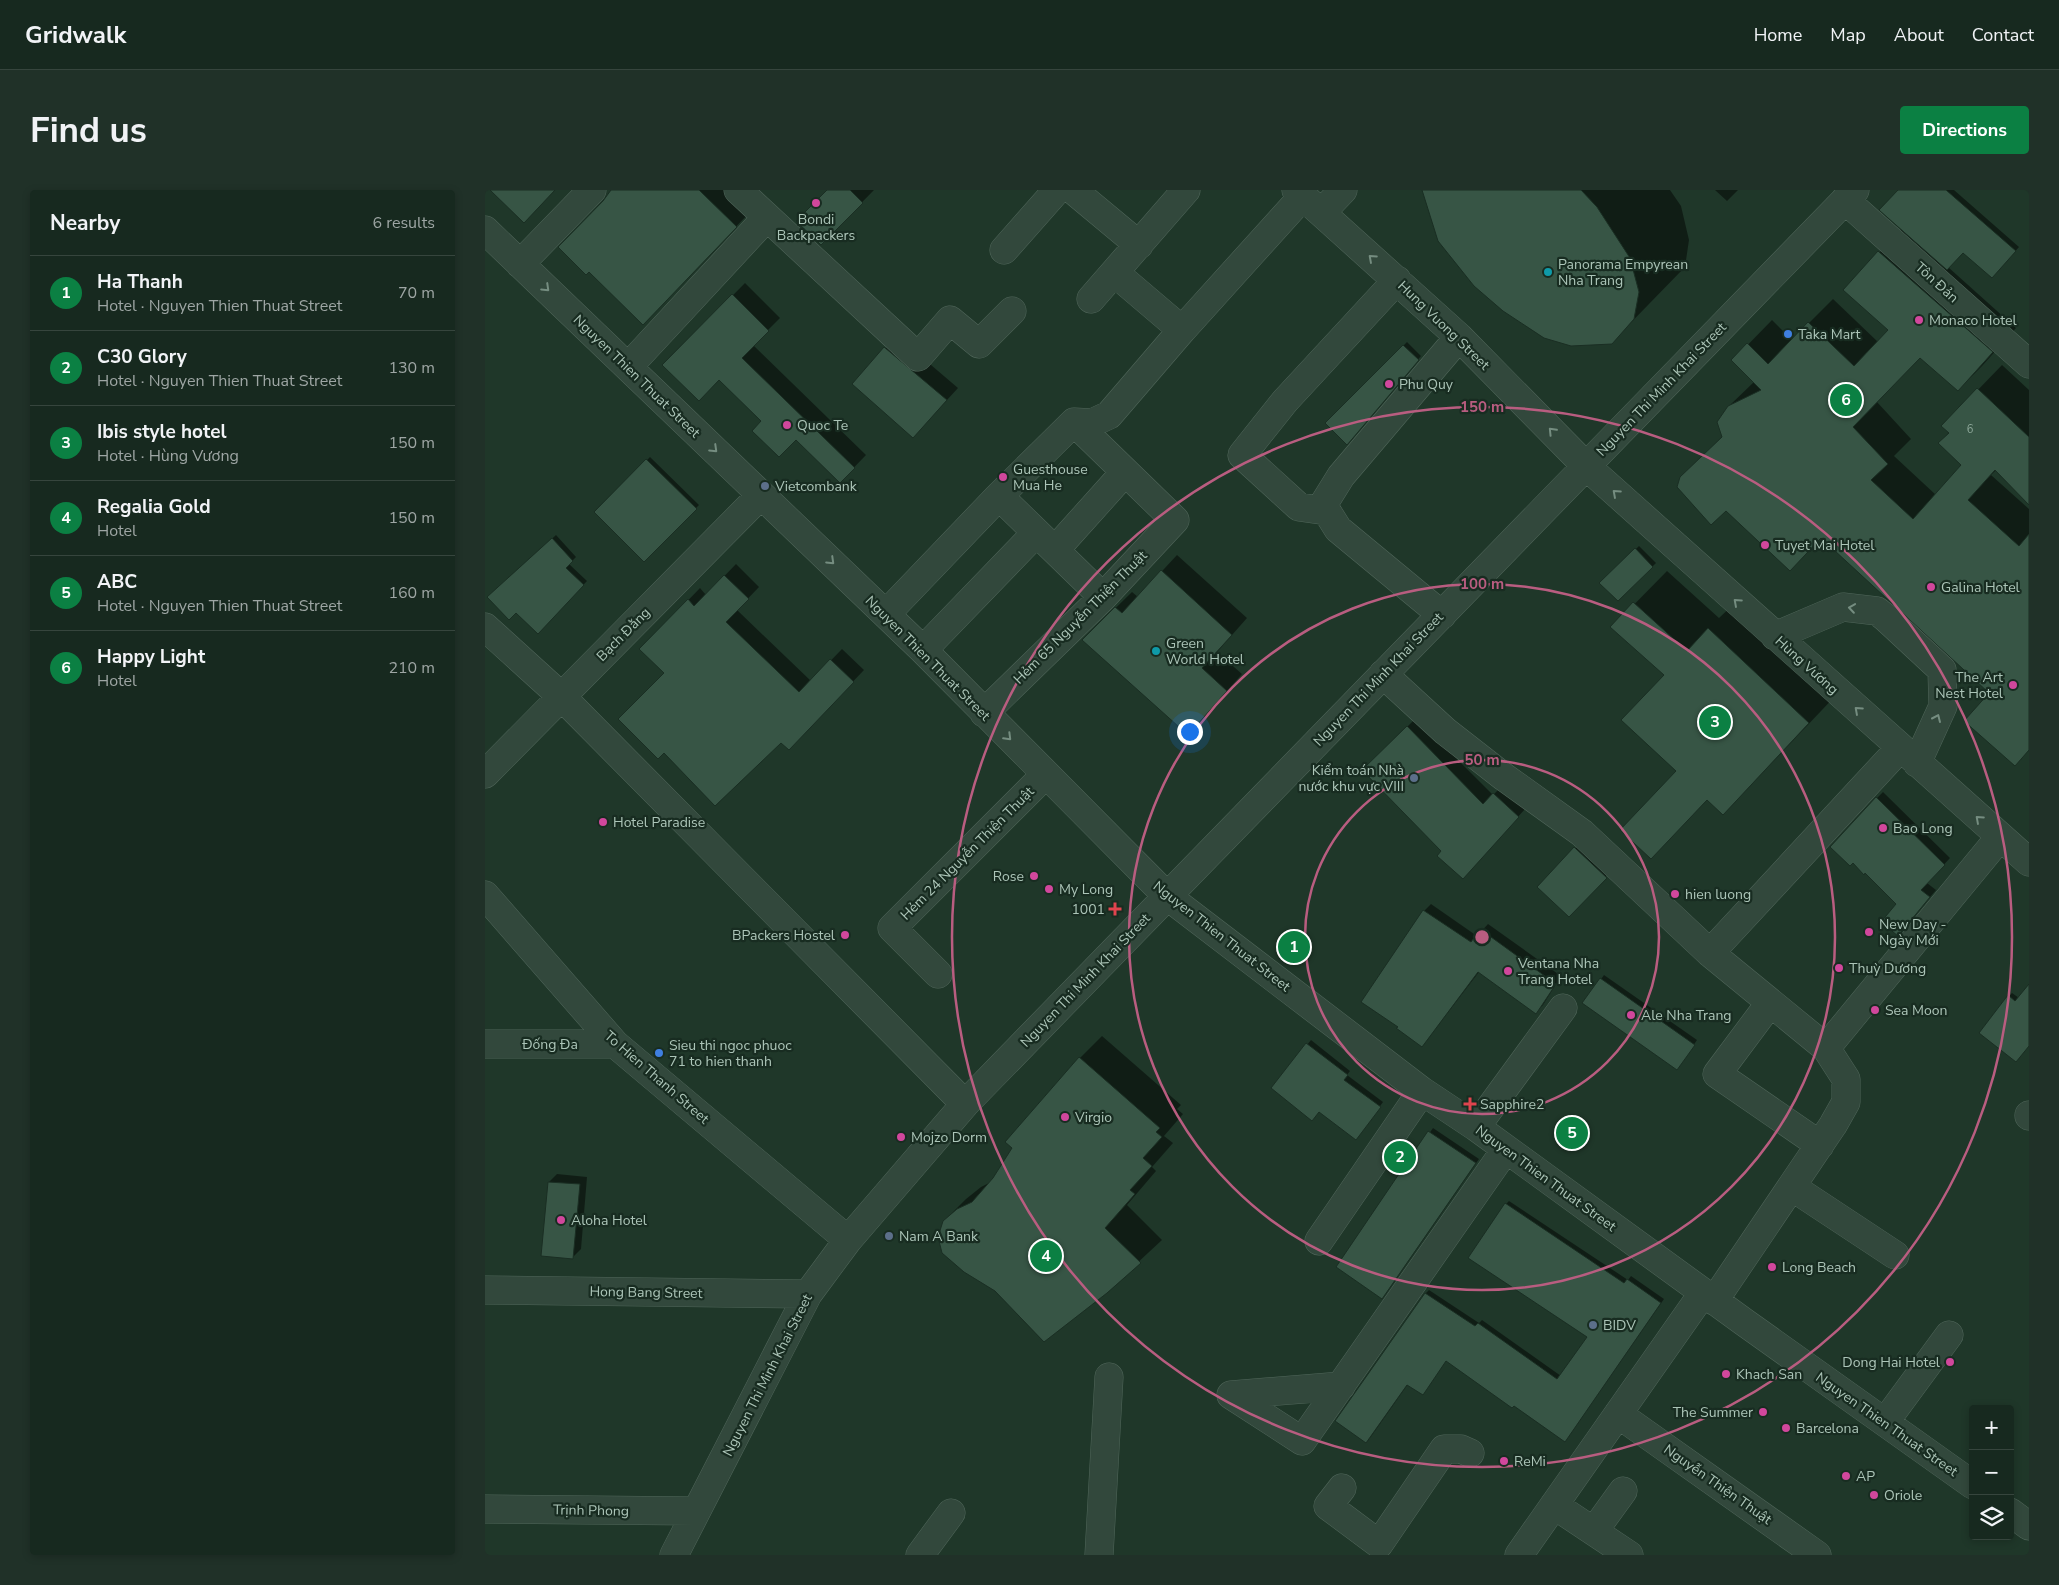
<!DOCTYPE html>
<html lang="en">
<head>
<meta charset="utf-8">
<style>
	:root { --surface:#17291f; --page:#203128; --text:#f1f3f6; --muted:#9ea6a4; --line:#36453d; --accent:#0b8043 }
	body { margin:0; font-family:"Nunito Sans",sans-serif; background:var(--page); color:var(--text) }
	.controls { position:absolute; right:15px; bottom:15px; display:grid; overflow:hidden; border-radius:5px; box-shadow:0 2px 8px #0003 }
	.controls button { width:45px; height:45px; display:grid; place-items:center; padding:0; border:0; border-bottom:1px solid var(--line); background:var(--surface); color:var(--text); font:25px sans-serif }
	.you { position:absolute; left:704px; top:541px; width:18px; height:18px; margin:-12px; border:4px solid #fff; border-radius:50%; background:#1a73e8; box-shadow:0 0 0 8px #1a73e833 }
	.badge { display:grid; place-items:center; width:32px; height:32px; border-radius:50%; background:var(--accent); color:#fff; font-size:16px; font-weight:700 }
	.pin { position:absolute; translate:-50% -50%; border:2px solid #fff; box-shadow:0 1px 5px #0006 }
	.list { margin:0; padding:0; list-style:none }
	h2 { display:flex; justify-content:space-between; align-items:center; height:65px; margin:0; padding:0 20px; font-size:21px }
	h2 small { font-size:16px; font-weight:400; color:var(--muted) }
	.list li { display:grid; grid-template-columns:32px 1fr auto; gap:15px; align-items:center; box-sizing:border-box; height:75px; padding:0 20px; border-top:1px solid var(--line) }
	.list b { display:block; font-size:19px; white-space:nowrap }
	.list p { margin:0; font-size:16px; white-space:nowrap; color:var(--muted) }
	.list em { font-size:16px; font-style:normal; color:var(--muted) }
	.icon { flex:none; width:28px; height:28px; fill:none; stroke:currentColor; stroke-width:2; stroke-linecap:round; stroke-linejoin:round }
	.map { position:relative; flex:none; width:1544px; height:1365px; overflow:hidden; border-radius:5px }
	header { display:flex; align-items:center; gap:30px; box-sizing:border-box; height:70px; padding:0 25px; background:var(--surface); border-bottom:1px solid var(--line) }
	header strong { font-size:24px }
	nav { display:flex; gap:28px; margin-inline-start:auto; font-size:18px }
	.intro { display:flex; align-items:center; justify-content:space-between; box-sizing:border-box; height:120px; padding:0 30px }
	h1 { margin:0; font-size:35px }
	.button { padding:12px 22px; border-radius:5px; background:var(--accent); color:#fff; font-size:18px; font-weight:700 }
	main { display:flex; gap:30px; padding:0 30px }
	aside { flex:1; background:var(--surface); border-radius:5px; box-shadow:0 2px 8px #0003 }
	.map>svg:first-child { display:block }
</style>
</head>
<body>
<header>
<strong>Gridwalk</strong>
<nav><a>Home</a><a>Map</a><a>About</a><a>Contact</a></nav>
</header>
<div class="intro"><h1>Find us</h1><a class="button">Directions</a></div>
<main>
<aside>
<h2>Nearby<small>6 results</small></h2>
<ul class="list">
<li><span class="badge">1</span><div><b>Ha Thanh</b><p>Hotel · Nguyen Thien Thuat Street</p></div><em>70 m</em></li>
<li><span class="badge">2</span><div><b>C30 Glory</b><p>Hotel · Nguyen Thien Thuat Street</p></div><em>130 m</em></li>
<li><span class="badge">3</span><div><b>Ibis style hotel</b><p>Hotel · Hùng Vương</p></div><em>150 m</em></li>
<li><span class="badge">4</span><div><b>Regalia Gold</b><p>Hotel</p></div><em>150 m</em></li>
<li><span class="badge">5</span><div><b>ABC</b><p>Hotel · Nguyen Thien Thuat Street</p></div><em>160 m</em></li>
<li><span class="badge">6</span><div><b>Happy Light</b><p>Hotel</p></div><em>210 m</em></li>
</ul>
</aside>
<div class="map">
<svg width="1544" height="1365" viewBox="0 0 1544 1365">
	<rect width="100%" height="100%" fill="#1f3729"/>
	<!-- shadow -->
	<path fill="#0007" d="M 129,0 L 246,0 L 267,20 L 174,117 Z
		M 344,0 L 389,0 L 336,54 Z
		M 941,0 L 1185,0 L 1196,16 L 1204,50 L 1200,77 L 1127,152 Z
		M 1230,0 L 1253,0 L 1242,11 Z
		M 1414,0 L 1469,0 L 1534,57 L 1511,83 L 1478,61 L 1463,77 L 1531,138 L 1497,176 L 1473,200 L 1435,167 L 1392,212 L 1426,249 L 1409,266 L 1451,305 L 1478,275 L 1466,242 L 1458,236 L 1517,175 L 1544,200 L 1544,313 L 1511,280 L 1506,285 L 1544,319 L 1544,560 L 1506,503 L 1337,347 L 1305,379 L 1239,246 L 1244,216 L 1270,191 L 1248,170 L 1287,130 L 1307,150 L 1348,109 L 1393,152 L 1405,140 L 1360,100 L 1417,38 Z
		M 260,93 L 295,128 L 268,155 L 381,265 L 355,292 L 311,248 L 278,231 L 234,188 L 179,175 Z
		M 412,146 L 473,198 L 440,234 L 369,193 Z
		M 922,152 L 936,166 L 865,250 L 842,233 Z
		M 165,267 L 214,315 L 159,371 L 111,322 Z
		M 71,345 L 91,367 L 84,374 L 102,391 L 53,442 L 31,421 L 4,407 Z
		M 1154,356 L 1171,373 L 1133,410 L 1116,393 Z
		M 692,365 L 762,428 L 732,462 L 757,484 L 719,527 L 598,450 L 647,402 L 653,407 Z
		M 251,374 L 274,397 L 252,420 L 326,491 L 357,459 L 379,480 L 315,547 L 296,551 L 181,483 L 156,459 L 215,398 L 221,405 Z
		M 1182,381 L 1234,428 L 1256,407 L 1356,500 L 1238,624 L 1223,609 L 1166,667 L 1192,581 L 1180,485 L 1127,437 Z
		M 931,528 L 1008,605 L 1018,595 L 1042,617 L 986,678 L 958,661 L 879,580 Z
		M 1398,602 L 1465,668 L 1442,693 L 1451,700 L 1419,738 L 1413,714 L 1368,671 L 1392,608 Z
		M 1094,655 L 1124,683 L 1084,725 L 1054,696 Z
		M 946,714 L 992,746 L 1003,734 L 1076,786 L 1058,815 L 1051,822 L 994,782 L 937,856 L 914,836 L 878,811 L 939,721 Z
		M 1119,785 L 1212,850 L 1195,875 L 1099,813 Z
		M 1544,796 L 1544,855 L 1524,806 L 1527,803 L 1534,808 Z
		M 617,846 L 696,915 L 692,919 L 698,924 L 679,946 L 688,953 L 667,977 L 671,981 L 642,1015 L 677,1050 L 621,1102 L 459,1031 L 481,1009 L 496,997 L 506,992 L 595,868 Z
		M 826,850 L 865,881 L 862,885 L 898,912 L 874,945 L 834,921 L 787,898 Z
		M 948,938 L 994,969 L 901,1103 L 852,1077 Z
		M 72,984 L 102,987 L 96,1059 L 88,1067 L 64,992 Z
		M 1024,1011 L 1143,1090 L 1146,1086 L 1179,1109 L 1083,1247 L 961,1170 L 938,1204 L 923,1194 L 885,1248 L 941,1103 L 944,1100 L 994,1133 L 997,1130 L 1076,1186 L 1103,1146 L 1021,1014 Z"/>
	<!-- building -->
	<path fill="#375545" stroke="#1a2e23" d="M 5,0 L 70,0 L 39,33 Z
		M 126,0 L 214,0 L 252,37 L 158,135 L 104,82 L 101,85 L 73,57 L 118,11 Z
		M 342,0 L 365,0 L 378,13 L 336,55 L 311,31 Z
		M 937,0 L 1096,0 L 1112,17 L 1145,68 L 1154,102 L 1149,129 L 1127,154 L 1086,156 L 1059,148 L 1018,121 L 989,96 L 953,51 Z
		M 1413,0 L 1461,0 L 1531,61 L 1507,88 L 1478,63 L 1462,80 L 1394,20 Z
		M 1393,61 L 1508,162 L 1473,201 L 1435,168 L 1368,237 L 1403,274 L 1386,290 L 1428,329 L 1476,275 L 1453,253 L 1464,243 L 1456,236 L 1492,198 L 1544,247 L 1544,315 L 1510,280 L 1483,310 L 1534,356 L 1544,344 L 1544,560 L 1530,576 L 1479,531 L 1504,503 L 1336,348 L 1305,381 L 1241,321 L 1226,335 L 1192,297 L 1195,287 L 1237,247 L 1232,232 L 1243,216 L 1276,200 L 1246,170 L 1262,153 L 1283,174 L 1323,132 L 1369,176 L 1403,140 L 1358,100 Z
		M 247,104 L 284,141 L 257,168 L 370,278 L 355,293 L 311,250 L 294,267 L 267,241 L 276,231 L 234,190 L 214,211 L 177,175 Z
		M 918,155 L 934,170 L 862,255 L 840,233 Z
		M 399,157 L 462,210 L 428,248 L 367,194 Z
		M 161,269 L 212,319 L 159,372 L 109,322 Z
		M 67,348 L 88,371 L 81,378 L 99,395 L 53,444 L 31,423 L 24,430 L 2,407 Z
		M 1150,358 L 1168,377 L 1133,411 L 1114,393 Z
		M 676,380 L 747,445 L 717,478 L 742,501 L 703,545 L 597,450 L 630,417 L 637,423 Z
		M 239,385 L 264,409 L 241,432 L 314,502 L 345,469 L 369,492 L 304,560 L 296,553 L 230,616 L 179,563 L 173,569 L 133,529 L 179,483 L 154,459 L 203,409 L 209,416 Z
		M 1148,412 L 1202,461 L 1223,438 L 1324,533 L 1238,625 L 1222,610 L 1166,669 L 1135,640 L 1191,581 L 1136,530 L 1179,485 L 1125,437 Z
		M 922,536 L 998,614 L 1008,603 L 1034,627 L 978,689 L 952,666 L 956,661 L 877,580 Z
		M 1391,607 L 1460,675 L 1436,700 L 1445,707 L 1413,746 L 1396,732 L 1411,714 L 1380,683 L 1379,685 L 1368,673 L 1365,676 L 1345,657 Z
		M 1089,657 L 1122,688 L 1084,727 L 1052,697 Z
		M 938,720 L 986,752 L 995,739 L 1071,794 L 1051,824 L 993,782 L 937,857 L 911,838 L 913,837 L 876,812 Z
		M 1115,788 L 1210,855 L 1192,880 L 1097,813 Z
		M 1544,794 L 1544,856 L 1531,872 L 1494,843 L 1523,805 L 1530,811 Z
		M 821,853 L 863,885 L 859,890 L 896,917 L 871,950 L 834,922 L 827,931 L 786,898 Z
		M 594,867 L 675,938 L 671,942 L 677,947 L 658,968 L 667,976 L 645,1000 L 650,1004 L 620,1038 L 656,1073 L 622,1103 L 559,1152 L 510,1101 L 479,1082 L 457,1063 L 453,1047 L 458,1031 L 472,1019 L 487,1012 L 508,988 L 527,958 L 520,952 Z
		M 943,941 L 991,973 L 897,1109 L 851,1077 Z
		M 63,992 L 95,994 L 88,1069 L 56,1066 Z
		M 1020,1013 L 1139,1093 L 1142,1089 L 1176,1113 L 1080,1252 L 1029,1216 L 1027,1218 L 961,1171 L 938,1205 L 922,1195 L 881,1253 L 850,1231 L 940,1103 L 990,1136 L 993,1133 L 1072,1189 L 1102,1147 L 983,1068 Z"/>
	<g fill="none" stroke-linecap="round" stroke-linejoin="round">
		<!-- minor casing -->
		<g stroke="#50665a" stroke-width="29">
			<path id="minor" d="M 253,0 L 433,167 L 465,130 L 494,154 L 527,121
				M 588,0 L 654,55
				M 811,0 L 974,147 L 1101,276 L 1544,672
				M 1360,10 L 1544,174
				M 837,22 L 858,0
				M 0,40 L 438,460 L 682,706 L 937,901 L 991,937 L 1259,1132 L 1488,1295
				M 519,60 L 572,0
				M 35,74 L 107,0
				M 630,83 L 697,140
				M 606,109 L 701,0
				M 143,177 L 282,27
				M 514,306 L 618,407
				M 842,321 L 814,317 L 757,265 L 800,211 L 912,90
				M 570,360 L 640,282
				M 401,424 L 514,306 L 589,232 L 607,233 L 624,225 L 697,140 L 818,6
				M 957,425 L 853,339 L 838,315 L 856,286 L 974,147
				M 0,437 L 76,506 L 480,914
				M 1290,446 L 1358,417 L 1392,421 L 1401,428 L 1457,480 L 1458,516 L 1432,573
				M 438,460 L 551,343
				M 898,484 L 960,541 L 1019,587 L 1097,643 L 1225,763 L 1341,858 L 1361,889 L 1361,912 L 1348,935 L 1229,1111
				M 499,523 L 618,407 L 690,330 L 589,232
				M 0,584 L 276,305
				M 0,705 L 130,854 L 363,1050
				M 1225,763 L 1415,558
				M 453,784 L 407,738 L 561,584
				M 1285,813 L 1232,884 L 1335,955
				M 0,854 L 130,854
				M 1341,858 L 1515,647
				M 1544,925 L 1544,926
				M 991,937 L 1078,818
				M 1307,997 L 1410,1065
				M 834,1051 L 937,901
				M 0,1100 L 323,1104
				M 856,1196 L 746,1205 L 817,1251 L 1021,959
				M 1133,1224 L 1332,1365
				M 1400,1232 L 1464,1145
				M 857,1298 L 843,1316 L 894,1354 L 959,1259 L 976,1259 L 985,1263
				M 1069,1315 L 1144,1365
				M 0,1319 L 211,1321
				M 1525,1322 L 1544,1336
				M 1109,1341 L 1138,1301
				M 189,1365 L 323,1104 L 363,1050 L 480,914 L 1370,0
				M 435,1365 L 466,1323
				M 614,1365 L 624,1187
				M 1034,1365 L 1218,1103"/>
		</g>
		<!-- minor -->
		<use href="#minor" stroke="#32483c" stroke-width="28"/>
	</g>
	<!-- one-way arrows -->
	<defs><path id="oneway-chevron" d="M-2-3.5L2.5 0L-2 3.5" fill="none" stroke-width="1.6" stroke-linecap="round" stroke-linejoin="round" transform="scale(1.25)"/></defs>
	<g stroke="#758d80">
		<use href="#oneway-chevron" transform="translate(887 68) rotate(-138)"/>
		<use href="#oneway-chevron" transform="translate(61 98) rotate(44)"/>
		<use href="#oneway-chevron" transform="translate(1067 241) rotate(-134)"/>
		<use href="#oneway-chevron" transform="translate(229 259) rotate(44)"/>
		<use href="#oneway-chevron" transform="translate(1131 303) rotate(-138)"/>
		<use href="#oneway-chevron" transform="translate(346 371) rotate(44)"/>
		<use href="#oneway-chevron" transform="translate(1252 412) rotate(-138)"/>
		<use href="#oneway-chevron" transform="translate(1367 418) rotate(-172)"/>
		<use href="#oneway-chevron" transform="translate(1373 520) rotate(-138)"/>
		<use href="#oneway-chevron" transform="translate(1452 528) rotate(-66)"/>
		<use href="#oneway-chevron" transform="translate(523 547) rotate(45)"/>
		<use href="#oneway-chevron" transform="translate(1494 629) rotate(-138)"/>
	</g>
	<!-- distance rings -->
	<g fill="none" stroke="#b95d80" stroke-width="2.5">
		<circle cx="997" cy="747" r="177"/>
		<circle cx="997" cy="747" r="353"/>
		<circle cx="997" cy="747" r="530"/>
	</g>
	<!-- markers -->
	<g fill="#d1479c" stroke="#182c21" stroke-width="2">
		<circle cx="331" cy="13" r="5"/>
		<circle cx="1434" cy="130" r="5"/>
		<circle cx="904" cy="194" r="5"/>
		<circle cx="302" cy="235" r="5"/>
		<circle cx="518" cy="287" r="5"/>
		<circle cx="1280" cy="355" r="5"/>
		<circle cx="1446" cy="397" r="5"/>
		<circle cx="1528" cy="495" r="5"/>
		<circle cx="118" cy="632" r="5"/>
		<circle cx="1398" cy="638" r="5"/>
		<circle cx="549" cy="686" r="5"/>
		<circle cx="564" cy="699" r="5"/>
		<circle cx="1190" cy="704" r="5"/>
		<circle cx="1384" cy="742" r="5"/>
		<circle cx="360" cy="745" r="5"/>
		<circle cx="1354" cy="778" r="5"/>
		<circle cx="1023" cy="781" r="5"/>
		<circle cx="1390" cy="820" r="5"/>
		<circle cx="1146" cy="825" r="5"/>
		<circle cx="580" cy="927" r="5"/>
		<circle cx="416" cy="947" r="5"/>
		<circle cx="76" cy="1030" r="5"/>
		<circle cx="1287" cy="1077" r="5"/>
		<circle cx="1465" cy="1172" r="5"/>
		<circle cx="1241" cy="1184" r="5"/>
		<circle cx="1278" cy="1222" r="5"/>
		<circle cx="1301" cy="1238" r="5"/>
		<circle cx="1019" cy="1271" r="5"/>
		<circle cx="1361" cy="1286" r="5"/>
		<circle cx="1389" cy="1305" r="5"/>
	</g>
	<g fill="#0f9aa8" stroke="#182c21" stroke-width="2">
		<circle cx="1063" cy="82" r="5"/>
		<circle cx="671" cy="461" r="5"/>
	</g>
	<g fill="#3f7fe0" stroke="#182c21" stroke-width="2">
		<circle cx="1303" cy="144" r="5"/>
		<circle cx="174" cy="863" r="5"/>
	</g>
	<g fill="#5c6f8a" stroke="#182c21" stroke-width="2">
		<circle cx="280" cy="296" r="5"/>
		<circle cx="929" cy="588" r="5"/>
		<circle cx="404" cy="1046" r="5"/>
		<circle cx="1108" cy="1135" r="5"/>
	</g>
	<g fill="#e0444e" stroke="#182c21" stroke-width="2">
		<path d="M627.5 711.5h5v5h5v5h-5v5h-5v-5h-5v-5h5z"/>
		<path d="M982.5 906.5h5v5h5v5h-5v5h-5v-5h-5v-5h5z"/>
	</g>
	<g text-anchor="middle" stroke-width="4.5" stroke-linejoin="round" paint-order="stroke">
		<!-- number labels -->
		<g font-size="11" fill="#8fa99b">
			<text x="1485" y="243">6</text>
		</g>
		<!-- poi labels -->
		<g font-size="14" fill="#acc5b8" stroke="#182c21" text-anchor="start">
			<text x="331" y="34" text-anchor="middle">Bondi<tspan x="331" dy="16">Backpackers</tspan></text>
			<text x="1073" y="79">Panorama Empyrean<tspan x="1073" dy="16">Nha Trang</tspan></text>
			<text x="1444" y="135">Monaco Hotel</text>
			<text x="1313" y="149">Taka Mart</text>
			<text x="914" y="199">Phu Quy</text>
			<text x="312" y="240">Quoc Te</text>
			<text x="528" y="284">Guesthouse<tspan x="528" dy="16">Mua He</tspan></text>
			<text x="290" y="301">Vietcombank</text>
			<text x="1290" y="360">Tuyet Mai Hotel</text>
			<text x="1456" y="402">Galina Hotel</text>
			<text x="681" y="458">Green<tspan x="681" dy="16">World Hotel</tspan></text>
			<text x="1518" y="492" text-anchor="end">The Art<tspan x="1518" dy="16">Nest Hotel</tspan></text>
			<text x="919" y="585" text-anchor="end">Kiểm toán Nhà<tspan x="919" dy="16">nước khu vực VIII</tspan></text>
			<text x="128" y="637">Hotel Paradise</text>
			<text x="1408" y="643">Bao Long</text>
			<text x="539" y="691" text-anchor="end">Rose</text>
			<text x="574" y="704">My Long</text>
			<text x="1200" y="709">hien luong</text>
			<text x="620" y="724" text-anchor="end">1001</text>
			<text x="1394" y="739">New Day -<tspan x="1394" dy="16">Ngày Mới</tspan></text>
			<text x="350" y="750" text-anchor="end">BPackers Hostel</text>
			<text x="1033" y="778">Ventana Nha<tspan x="1033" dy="16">Trang Hotel</tspan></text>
			<text x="1364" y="783">Thuỳ Dương</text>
			<text x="1400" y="825">Sea Moon</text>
			<text x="1156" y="830">Ale Nha Trang</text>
			<text x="184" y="860">Sieu thi ngoc phuoc<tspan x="184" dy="16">71 to hien thanh</tspan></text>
			<text x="995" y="919">Sapphire2</text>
			<text x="590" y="932">Virgio</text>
			<text x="426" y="952">Mojzo Dorm</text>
			<text x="86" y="1035">Aloha Hotel</text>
			<text x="414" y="1051">Nam A Bank</text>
			<text x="1297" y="1082">Long Beach</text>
			<text x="1118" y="1140">BIDV</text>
			<text x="1455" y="1177" text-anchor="end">Dong Hai Hotel</text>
			<text x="1251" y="1189">Khach San</text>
			<text x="1268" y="1227" text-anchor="end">The Summer</text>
			<text x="1311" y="1243">Barcelona</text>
			<text x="1029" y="1276">ReMi</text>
			<text x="1371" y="1291">AP</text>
			<text x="1399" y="1310">Oriole</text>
		</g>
		<!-- street labels -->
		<g font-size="14" fill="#acc5b8" stroke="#182c21">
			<text transform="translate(1452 92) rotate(42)" y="5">Tôn Đản</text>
			<text transform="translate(959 135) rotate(44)" y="5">Hung Vuong Street</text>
			<text transform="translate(152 186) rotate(44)" y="5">Nguyen Thien Thuat Street</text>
			<text transform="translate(1176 199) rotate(-46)" y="5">Nguyen Thi Minh Khai Street</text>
			<text transform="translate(595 427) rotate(-45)" y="5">Hẻm 65 Nguyễn Thiện Thuật</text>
			<text transform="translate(138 444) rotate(-45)" y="5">Bạch Đằng</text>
			<text transform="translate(443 468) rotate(45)" y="5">Nguyen Thien Thuat Street</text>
			<text transform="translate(1322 475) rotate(42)" y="5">Hùng Vương</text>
			<text transform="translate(893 489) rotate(-46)" y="5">Nguyen Thi Minh Khai Street</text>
			<text transform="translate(482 663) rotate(-45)" y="5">Hẻm 24 Nguyễn Thiện Thuật</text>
			<text transform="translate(737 746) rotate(38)" y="5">Nguyen Thien Thuat Street</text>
			<text transform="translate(600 790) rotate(-46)" y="5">Nguyen Thi Minh Khai Street</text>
			<text x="65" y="859">Đống Đa</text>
			<text transform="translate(172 887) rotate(41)" y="5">To Hien Thanh Street</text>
			<text transform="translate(1061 988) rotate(36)" y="5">Nguyen Thien Thuat Street</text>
			<text transform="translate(161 1102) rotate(1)" y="5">Hong Bang Street</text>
			<text transform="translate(282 1185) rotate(-63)" y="5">Nguyen Thi Minh Khai Street</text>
			<text transform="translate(1402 1234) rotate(35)" y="5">Nguyen Thien Thuat Street</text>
			<text transform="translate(1233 1294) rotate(35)" y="5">Nguyễn Thiện Thuật</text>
			<text transform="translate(106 1320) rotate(1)" y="5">Trịnh Phong</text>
		</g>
	</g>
	<circle cx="997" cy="747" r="8" fill="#b95d80" stroke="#182c21" stroke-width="2.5"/>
	<g font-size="15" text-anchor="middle" font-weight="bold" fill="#b95d80" stroke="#182c21" stroke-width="4.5" stroke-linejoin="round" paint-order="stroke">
		<text x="997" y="222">150 m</text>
		<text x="997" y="399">100 m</text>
		<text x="997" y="575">50 m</text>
	</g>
</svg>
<div class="controls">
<button>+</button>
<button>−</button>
<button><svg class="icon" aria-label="layers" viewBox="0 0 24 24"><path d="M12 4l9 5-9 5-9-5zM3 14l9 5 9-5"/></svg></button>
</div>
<div class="you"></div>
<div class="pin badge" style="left:809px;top:757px">1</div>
<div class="pin badge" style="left:915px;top:967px">2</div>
<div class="pin badge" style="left:1230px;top:532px">3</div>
<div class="pin badge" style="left:561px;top:1066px">4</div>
<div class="pin badge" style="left:1087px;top:943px">5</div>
<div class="pin badge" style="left:1361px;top:210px">6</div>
</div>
</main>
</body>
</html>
